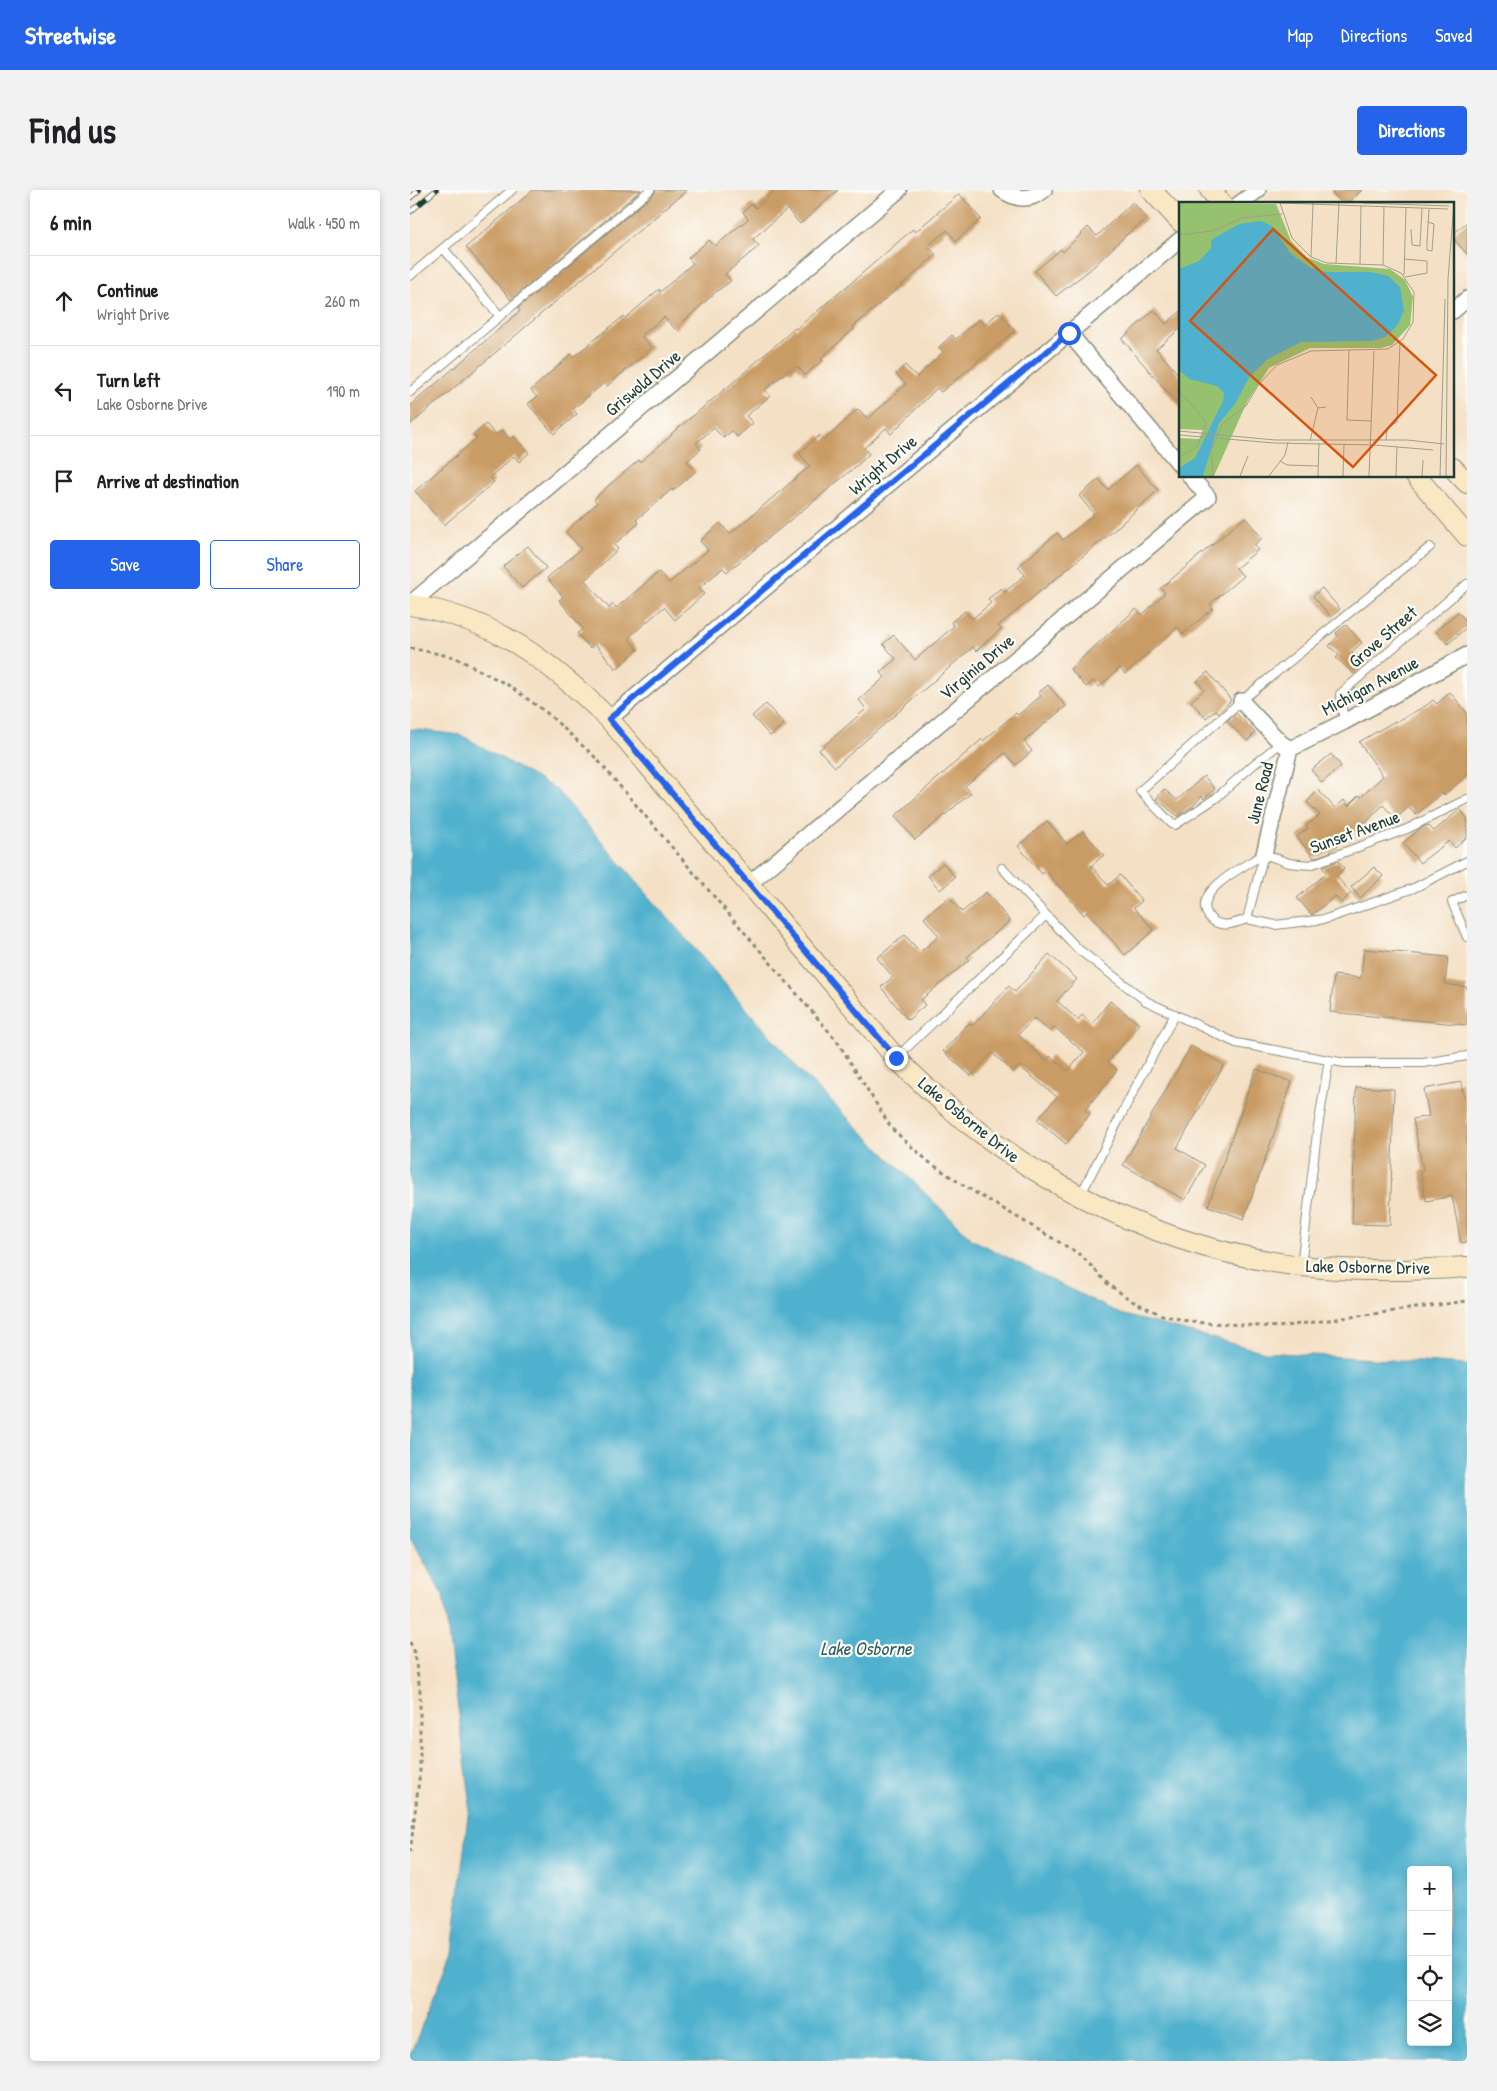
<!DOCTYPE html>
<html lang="en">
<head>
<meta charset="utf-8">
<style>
	:root { --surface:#fff; --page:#f2f2f2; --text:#202124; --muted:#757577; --line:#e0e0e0; --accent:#2563eb }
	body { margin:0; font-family:"Patrick Hand",sans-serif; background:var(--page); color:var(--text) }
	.controls { position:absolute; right:15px; bottom:15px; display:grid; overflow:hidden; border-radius:5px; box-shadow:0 2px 8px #0003 }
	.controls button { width:45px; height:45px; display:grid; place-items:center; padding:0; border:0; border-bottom:1px solid var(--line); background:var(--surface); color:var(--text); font:25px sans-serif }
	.stop { position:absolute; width:15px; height:15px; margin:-11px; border:4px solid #2563eb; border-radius:50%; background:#fff }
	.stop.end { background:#2563eb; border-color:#fff; box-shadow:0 1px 5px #0008 }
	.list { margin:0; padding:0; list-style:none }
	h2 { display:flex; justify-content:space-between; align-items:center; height:65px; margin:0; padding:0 20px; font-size:21px }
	h2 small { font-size:16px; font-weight:400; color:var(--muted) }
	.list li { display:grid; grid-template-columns:32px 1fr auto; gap:15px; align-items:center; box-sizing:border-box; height:90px; padding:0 20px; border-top:1px solid var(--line) }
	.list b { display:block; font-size:19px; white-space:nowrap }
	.list p { margin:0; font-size:16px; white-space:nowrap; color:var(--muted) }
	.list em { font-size:16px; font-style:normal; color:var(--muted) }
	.actions { display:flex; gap:10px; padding:15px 20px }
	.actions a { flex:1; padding:11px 0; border:1px solid var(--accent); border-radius:5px; text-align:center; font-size:18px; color:var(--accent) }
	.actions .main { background:var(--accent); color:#fff }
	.icon { flex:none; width:28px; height:28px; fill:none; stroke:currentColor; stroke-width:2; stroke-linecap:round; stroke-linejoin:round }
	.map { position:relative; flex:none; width:1057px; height:1871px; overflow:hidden; border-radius:5px }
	header { display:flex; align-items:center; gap:30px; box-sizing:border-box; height:70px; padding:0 25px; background:var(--accent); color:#fff }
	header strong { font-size:24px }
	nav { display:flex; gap:28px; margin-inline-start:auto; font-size:18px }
	.intro { display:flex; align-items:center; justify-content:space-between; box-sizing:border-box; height:120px; padding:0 30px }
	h1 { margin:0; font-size:35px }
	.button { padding:12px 22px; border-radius:5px; background:var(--accent); color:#fff; font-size:18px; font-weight:700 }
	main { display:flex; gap:30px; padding:0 30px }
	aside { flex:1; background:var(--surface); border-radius:5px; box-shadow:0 2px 8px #0003 }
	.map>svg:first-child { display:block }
</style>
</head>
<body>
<header>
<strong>Streetwise</strong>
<nav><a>Map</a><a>Directions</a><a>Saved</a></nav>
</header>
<div class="intro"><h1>Find us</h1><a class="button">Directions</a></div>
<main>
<aside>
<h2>6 min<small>Walk · 450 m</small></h2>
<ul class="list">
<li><svg class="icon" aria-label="ahead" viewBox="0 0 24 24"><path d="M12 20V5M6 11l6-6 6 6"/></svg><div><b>Continue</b><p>Wright Drive</p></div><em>260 m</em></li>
<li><svg class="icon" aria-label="left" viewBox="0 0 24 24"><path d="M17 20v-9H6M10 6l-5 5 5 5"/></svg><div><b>Turn left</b><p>Lake Osborne Drive</p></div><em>190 m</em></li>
<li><svg class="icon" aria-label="arrive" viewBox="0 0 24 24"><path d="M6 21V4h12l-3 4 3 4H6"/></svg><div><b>Arrive at destination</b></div></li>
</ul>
<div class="actions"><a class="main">Save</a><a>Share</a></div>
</aside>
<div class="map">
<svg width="1057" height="1871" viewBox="0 0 1057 1871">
	<rect width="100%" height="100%" fill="#fdfcf7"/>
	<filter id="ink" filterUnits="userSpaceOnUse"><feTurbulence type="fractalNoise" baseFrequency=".02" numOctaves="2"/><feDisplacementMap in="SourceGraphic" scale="10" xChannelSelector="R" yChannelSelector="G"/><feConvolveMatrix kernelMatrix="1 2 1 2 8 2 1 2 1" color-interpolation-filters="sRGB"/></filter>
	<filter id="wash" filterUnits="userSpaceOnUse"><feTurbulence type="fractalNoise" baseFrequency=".0096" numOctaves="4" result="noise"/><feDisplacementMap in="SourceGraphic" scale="20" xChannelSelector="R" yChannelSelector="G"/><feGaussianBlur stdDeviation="1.12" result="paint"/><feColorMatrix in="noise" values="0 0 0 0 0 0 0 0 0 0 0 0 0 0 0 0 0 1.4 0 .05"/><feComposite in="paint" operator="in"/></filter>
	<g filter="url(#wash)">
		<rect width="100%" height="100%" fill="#f4e0c5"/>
		<!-- water -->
		<path fill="#4fb1ce" stroke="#377781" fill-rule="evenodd" d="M 0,539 L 51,545 L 147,600 L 394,885 L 563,1050 L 710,1124 L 855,1162 L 1057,1175 L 1057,1871 L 0,1871 L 0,1865 L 42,1763 L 60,1608 L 33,1406 L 0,1347 ZM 1001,1680 L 1038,1680 L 1038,1852 L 1001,1852 Z"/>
		<g id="blocks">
			<!-- building -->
			<path fill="#ca9c65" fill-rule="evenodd" d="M 123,0 L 231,0 L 101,110 L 56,57 Z
				M 246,0 L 277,0 L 0,235 L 0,216 L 110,121 L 108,118 L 244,4 Z
				M 365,0 L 428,0 L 390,34 L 377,19 L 343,49 L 349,56 L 315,84 L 321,91 L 307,101 L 265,139 L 254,127 L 231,146 L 242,158 L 197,196 L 194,193 L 163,219 L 167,224 L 144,244 L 118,214 L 127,207 L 121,200 L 161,164 L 163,167 L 214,126 L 216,128 L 249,99 L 250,102 L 283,73 L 278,68 L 299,50 L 305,56 L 338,29 L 333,22 L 342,14 L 346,18 Z
				M 920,0 L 952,0 L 936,14 L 932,14 Z
				M 549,4 L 571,29 L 546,51 L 537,40 L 518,56 L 526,65 L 443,137 L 444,139 L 411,168 L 413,170 L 395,185 L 387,176 L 382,181 L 380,179 L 355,200 L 360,206 L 336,226 L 343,233 L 327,247 L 322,241 L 313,248 L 304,238 L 286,253 L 291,259 L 277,271 L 286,281 L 263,301 L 262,299 L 226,330 L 229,333 L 204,355 L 208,359 L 175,390 L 199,418 L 203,414 L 206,418 L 249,382 L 259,393 L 298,360 L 290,351 L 310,333 L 320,344 L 400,276 L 389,263 L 410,245 L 414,251 L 448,219 L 458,229 L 496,194 L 486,184 L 495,175 L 507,187 L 533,162 L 529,157 L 542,145 L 546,149 L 569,129 L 574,135 L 589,122 L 605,141 L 531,202 L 527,198 L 481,244 L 476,238 L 454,258 L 459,264 L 450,273 L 317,382 L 313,378 L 289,398 L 294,404 L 265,430 L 254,417 L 218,448 L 228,460 L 206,479 L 185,454 L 180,458 L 167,443 L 173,439 L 149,410 L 153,407 L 137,388 L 171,359 L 156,342 L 187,313 L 184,309 L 198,296 L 229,270 L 230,272 L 262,245 L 261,244 L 320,195 L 385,138 L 386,139 L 448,87 L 503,39 L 505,42 Z
				M 723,12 L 737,29 L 716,45 L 681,79 L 646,106 L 625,81 L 651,59 L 653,62 L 678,37 L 687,46 Z
				M 1057,32 L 1057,64 L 1043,48 L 1043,44 Z
				M 744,120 L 756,134 L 771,121 L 771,138 L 746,159 L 771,187 L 771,218 L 712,149 Z
				M 76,234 L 86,245 L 92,240 L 100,249 L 104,246 L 119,263 L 109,272 L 104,266 L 80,287 L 84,292 L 34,335 L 5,301 L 67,248 L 63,245 Z
				M 726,275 L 748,300 L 701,343 L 588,436 L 591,439 L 566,461 L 563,457 L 425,577 L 409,560 L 456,519 L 449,510 L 475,487 L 470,482 L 486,469 L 473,454 L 484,445 L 505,470 L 544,436 L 541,432 L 555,421 L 562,429 L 581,413 L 578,409 L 591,398 L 595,402 L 615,385 L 608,377 L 647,343 L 653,350 L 684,324 L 669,306 L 689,289 L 698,300 Z
				M 835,327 L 852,348 L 844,355 L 848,360 L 826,378 L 833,386 L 800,414 L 803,418 L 773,444 L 768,437 L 715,484 L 710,478 L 689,497 L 683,491 L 676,497 L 660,479 L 726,419 L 732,425 L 755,403 L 751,398 Z
				M 118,356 L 136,378 L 112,398 L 93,376 Z
				M 912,398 L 930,419 L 921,427 L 903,406 Z
				M 1048,422 L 1057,432 L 1057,437 L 1038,454 L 1026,441 Z
				M 936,435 L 952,453 L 941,462 L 954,474 L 944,484 L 926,468 L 929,465 L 919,456 L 928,446 L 926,443 Z
				M 798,482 L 821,510 L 809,523 L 806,520 L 796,528 L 781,511 L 794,500 L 787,491 Z
				M 638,495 L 656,516 L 614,551 L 622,561 L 606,575 L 595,563 L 555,596 L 561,603 L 505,650 L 485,626 L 572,549 L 573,551 L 606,523 L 608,525 L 631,506 L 628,503 Z
				M 1040,502 L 1057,523 L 1057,585 L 1034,605 L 1032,603 L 1006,625 L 998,617 L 986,629 L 973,615 L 949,640 L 947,638 L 920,662 L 904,668 L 887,647 L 898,638 L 896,636 L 910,625 L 897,612 L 908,600 L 925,618 L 934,610 L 938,616 L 949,605 L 951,607 L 973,586 L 949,552 L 985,531 L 986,532 L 1017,515 L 1023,510 L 1027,514 Z
				M 356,514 L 374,534 L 360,546 L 342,526 Z
				M 826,523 L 845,543 L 837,551 L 817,531 Z
				M 921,564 L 931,576 L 912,593 L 901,580 Z
				M 794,586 L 805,599 L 794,609 L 792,606 L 783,616 L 768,626 L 746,609 L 754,599 L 767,610 Z
				M 1050,619 L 1057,628 L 1057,647 L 1045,658 L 1039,651 L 1010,673 L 993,653 L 1011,638 L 1018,635 L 1024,641 Z
				M 637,631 L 657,654 L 673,641 L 694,665 L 681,676 L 698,695 L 710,685 L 732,711 L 724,718 L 744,740 L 715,765 L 677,722 L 674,725 L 636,681 L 632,684 L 608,656 Z
				M 928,671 L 934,678 L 926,686 L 941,703 L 931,713 L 925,706 L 902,725 L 887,708 L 917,683 L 912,677 Z
				M 533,673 L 545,687 L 530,700 L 518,686 Z
				M 964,677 L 973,686 L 950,708 L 941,697 Z
				M 576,702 L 600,731 L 557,767 L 559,770 L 511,810 L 515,815 L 498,830 L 471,797 L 483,787 L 467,768 L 495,745 L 510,762 L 529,746 L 514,728 L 539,707 L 552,722 Z
				M 954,759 L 1038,767 L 1035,794 L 1057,797 L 1057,835 L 920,822 L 924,785 L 951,788 Z
				M 639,764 L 667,789 L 647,811 L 668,830 L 672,825 L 682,834 L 700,811 L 729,834 L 698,872 L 707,880 L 675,920 L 680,924 L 656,954 L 627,930 L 647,907 L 609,876 L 604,882 L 582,863 L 561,886 L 533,861 L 559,833 L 562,836 L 599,796 L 605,802 ZM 624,828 L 640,842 L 644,837 L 674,862 L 658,881 L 640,866 L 636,871 L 608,845 Z
				M 781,856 L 814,875 L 767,958 L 795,975 L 775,1010 L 713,975 Z
				M 846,879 L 882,892 L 834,1029 L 798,1016 Z
				M 1051,892 L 1057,923 L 1057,1052 L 1051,1053 L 1042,1006 L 1016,1011 L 1010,981 L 1013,980 L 1003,929 L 1019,926 L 1014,899 Z
				M 946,897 L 984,899 L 980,1035 L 942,1034 Z"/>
		</g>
	</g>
	<g filter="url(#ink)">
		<use href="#blocks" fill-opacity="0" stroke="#8a8e7c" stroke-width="1"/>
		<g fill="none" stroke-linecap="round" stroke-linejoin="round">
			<!-- lane casing -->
			<g stroke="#8a8e7c" stroke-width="10">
				<path id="lane" d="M 33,58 L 89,125
					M 0,86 L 102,0
					M 0,202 L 240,0
					M 934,532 L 930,504 L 1057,394
					M 871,553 L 843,575 L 806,608 L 765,635 L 762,634 L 730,601 L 831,511 L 1020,357
					M 854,664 L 837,729 L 865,735 L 916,729 L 1004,698 L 1057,671
					M 592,678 L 668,759 L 736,811 L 826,853 L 935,873 L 1013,873 L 1057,866
					M 1057,705 L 1042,712 L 1057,747
					M 837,729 C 825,733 812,739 801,729 C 776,703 837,675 854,664 L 879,673 L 900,675 L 997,639 L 1057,609
					M 487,867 L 636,725
					M 671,1004 L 722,904 L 765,824
					M 891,1076 L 907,943 L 919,870"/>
			</g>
			<!-- street casing -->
			<g stroke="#8a8e7c" stroke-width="18">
				<path id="street" d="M 592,0 C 606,10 620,11 634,0
					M 829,14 L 848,0
					M 1043,121 L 1057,109
					M 659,143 L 771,276
					M 0,414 L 489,0
					M 831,511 L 871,553 L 880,559 L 854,664
					M 199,529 L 771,49
					M 880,559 L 934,532 L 1057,465
					M 339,694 L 798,307 L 780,286"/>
			</g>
			<!-- secondary casing -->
			<g stroke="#8a8e7c" stroke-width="22">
				<path id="secondary" d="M 741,0 L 771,32
					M 800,0 L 812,14
					M 1043,278 L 1057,293
					M 1006,286 L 1057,346
					M 0,415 C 84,428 140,471 199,529 L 486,868 C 595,979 735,1057 891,1076 C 947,1082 1001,1081 1057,1077"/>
			</g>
			<!-- path -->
			<path stroke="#8a8e7c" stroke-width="3" stroke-dasharray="4 4" stroke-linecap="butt" d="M 0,458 L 44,467 L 98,495 L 137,523 L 186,568 L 427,851 L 482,939 L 519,972 L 556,997 L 671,1065 L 698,1094 L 722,1111 L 752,1125 L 782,1132 L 868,1137 L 1057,1111
				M 0,1452 L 4,1461 L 10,1500 L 10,1582 L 0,1663"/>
			<!-- lane -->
			<use href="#lane" stroke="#fff" stroke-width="8"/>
			<!-- street -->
			<use href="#street" stroke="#fff" stroke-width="15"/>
			<!-- secondary -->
			<use href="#secondary" stroke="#fae7c3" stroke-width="20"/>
			<!-- rail casing -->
			<g stroke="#1f3d34" stroke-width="5.5">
				<path id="rail" d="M 0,8 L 9,0
					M 0,22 L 26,0"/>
			</g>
			<!-- rail -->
			<use href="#rail" stroke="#fdfcf7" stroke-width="4" stroke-dasharray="11" stroke-linecap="butt"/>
		</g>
	</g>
	<g fill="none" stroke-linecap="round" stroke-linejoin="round" filter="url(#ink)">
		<!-- route -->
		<path stroke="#2563eb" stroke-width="6" d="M 486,868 L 199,529 L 659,143"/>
	</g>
	<g text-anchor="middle" stroke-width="4.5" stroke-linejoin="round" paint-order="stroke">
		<!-- street labels -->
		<g font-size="18" fill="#1f3d34" stroke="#fdfcf7">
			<text transform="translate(233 193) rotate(-40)" y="6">Griswold Drive</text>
			<text transform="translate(473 275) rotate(-40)" y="6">Wright Drive</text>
			<text transform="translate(973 447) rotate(-41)" y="6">Grove Street</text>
			<text transform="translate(567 477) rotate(-40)" y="6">Virginia Drive</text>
			<text transform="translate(960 496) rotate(-28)" y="6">Michigan Avenue</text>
			<text transform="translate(850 603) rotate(-76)" y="6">June Road</text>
			<text transform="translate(945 642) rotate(-20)" y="6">Sunset Avenue</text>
			<text transform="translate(559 930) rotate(39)" y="6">Lake Osborne Drive</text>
			<text transform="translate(958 1077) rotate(1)" y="6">Lake Osborne Drive</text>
		</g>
		<!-- water labels -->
		<g font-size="19" font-style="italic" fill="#2d6062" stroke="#fdfcf7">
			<text x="456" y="1465">Lake Osborne</text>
		</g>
	</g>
	<!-- overview -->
	<g transform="translate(769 12)">
		<rect width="275" height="275" fill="#f4e0c5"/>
		<path d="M 0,1 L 97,2 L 112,39 L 127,55 L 145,62 L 211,67 L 226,78 L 234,95 L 231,123 L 213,143 L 202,146 L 131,146 L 90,166 L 68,200 L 35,274 L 0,274 L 0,236 L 21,237 L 25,228 L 0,227 Z" fill="#96c270"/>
		<path d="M 82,19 L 93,24 L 112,52 L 132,66 L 148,70 L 192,70 L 209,74 L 221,85 L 225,109 L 218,124 L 206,135 L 193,139 L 122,140 L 89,157 L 71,174 L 56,202 L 40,221 L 24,274 L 0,274 L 0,266 L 16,256 L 44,199 L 45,191 L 38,184 L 10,177 L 0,168 L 0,67 L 20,59 L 32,46 L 32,38 L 60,22 Z" fill="#4fb1ce"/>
		<path fill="none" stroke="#9f9f8b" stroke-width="1" d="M 102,1 L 269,7M 184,1 L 270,4M 249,20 L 255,22 L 253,49 L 248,48 L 248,40 L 250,7M 232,27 L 233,43 L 241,44 L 243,6M 0,33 L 33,29 L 63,16 L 103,12M 132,55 L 134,1M 225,57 L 248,59 L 248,71 L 226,75M 157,61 L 160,1M 181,62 L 182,4M 204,63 L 205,4M 225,73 L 227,6M 170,148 L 168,218 L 193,219M 0,188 L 27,220 L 18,245 L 0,255M 132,195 L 139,206 L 147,205M 0,229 L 96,238 L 228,238 L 265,242M 0,233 L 95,241 L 195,243 L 254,248M 207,238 L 208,226 L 218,220 L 221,141M 131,239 L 139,206M 101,259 L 108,263 L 139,264M 34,274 L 32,249 L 43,222 L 67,204 L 80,182 L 98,163 L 132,149 L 209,147 L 224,137 L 234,120 L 235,90 L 222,71 L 204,63 L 148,61 L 132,55 L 113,36 L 101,1M 61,274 L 69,254M 90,274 L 106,253 L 109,240M 139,274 L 140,241M 164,274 L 165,242M 190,274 L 195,149M 217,274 L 218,245M 243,274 L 244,258M 261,274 L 266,97M 267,274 L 269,77 L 275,1"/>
		<path fill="#d45610" fill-opacity="0.15" stroke="#d45610" stroke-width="2.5" d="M 94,27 L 257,173 L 174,265 L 11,119 Z"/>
		<rect width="275" height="275" fill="none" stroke="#1f3d34" stroke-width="2.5"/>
	</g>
</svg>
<div class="controls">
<button>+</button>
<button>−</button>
<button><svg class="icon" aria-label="locate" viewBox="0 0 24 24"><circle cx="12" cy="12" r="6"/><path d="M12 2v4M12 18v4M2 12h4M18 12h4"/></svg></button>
<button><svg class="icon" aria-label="layers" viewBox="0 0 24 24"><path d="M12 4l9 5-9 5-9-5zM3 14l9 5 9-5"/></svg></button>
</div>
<div class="stop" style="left:659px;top:143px"></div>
<div class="stop end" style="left:486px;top:868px"></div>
</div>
</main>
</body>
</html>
